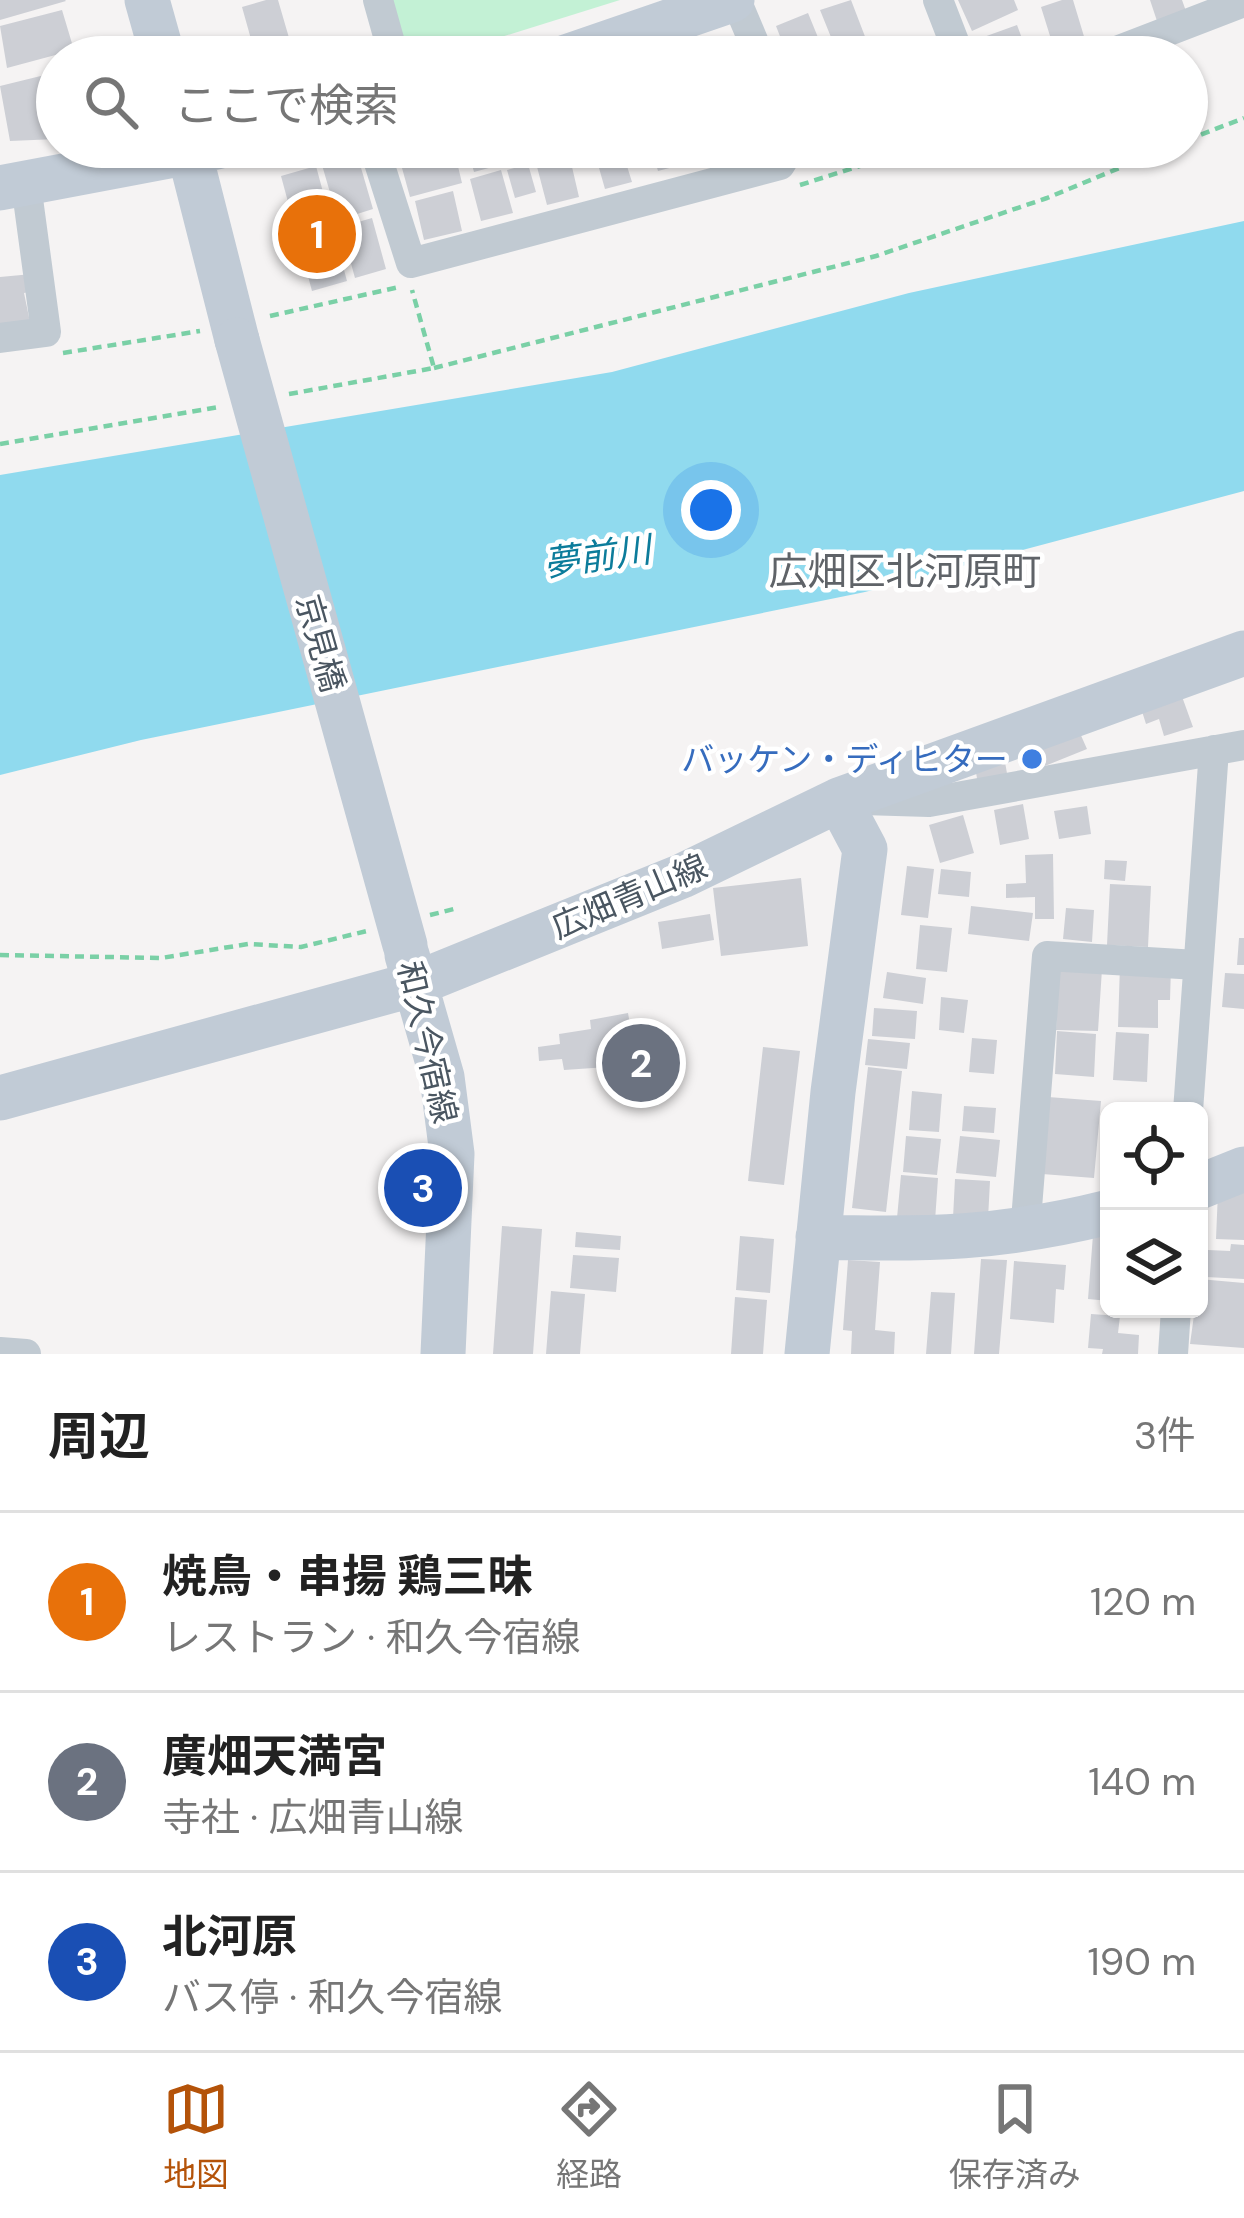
<!DOCTYPE html>
<html lang="ja">
<head>
<meta charset="utf-8">
<style>
	:root { --surface:#fff; --page:#f6f6f6; --text:#222; --muted:#767676; --line:#e0e0e0; --accent:#b45309 }
	body { margin:0; font-family:"DM Sans","Noto Sans JP",sans-serif; background:var(--page); color:var(--text) }
	.controls { position:absolute; right:36px; bottom:36px; display:grid; overflow:hidden; border-radius:18px; box-shadow:0 3px 9px #0004 }
	.controls button { width:108px; height:108px; display:grid; place-items:center; padding:0; border:0; border-bottom:3px solid var(--line); background:var(--surface); color:var(--text); font:60px sans-serif }
	.you { position:absolute; left:711px; top:510px; width:42px; height:42px; margin:-30px; border:9px solid #fff; border-radius:50%; background:#1a73e8; box-shadow:0 0 0 18px #1a73e833 }
	.badge { display:grid; place-items:center; width:78px; height:78px; border-radius:50%; background:var(--accent); color:#fff; font-size:39px; font-weight:700 }
	.pin { position:absolute; translate:-50% -50%; border:6px solid #fff; box-shadow:0 3px 12px #0006 }
	.list { margin:0; padding:0; list-style:none }
	h2 { display:flex; justify-content:space-between; align-items:center; height:156px; margin:0; padding:0 48px; font-size:51px }
	h2 small { font-size:39px; font-weight:400; color:var(--muted) }
	.list li { display:grid; grid-template-columns:78px 1fr auto; gap:36px; align-items:center; box-sizing:border-box; height:180px; padding:0 48px; border-top:3px solid var(--line) }
	.list b { display:block; font-size:45px; white-space:nowrap }
	.list p { margin:0; font-size:39px; white-space:nowrap; color:var(--muted) }
	.list em { font-size:39px; font-style:normal; color:var(--muted) }
	.icon { flex:none; width:66px; height:66px; fill:none; stroke:currentColor; stroke-width:2; stroke-linecap:round; stroke-linejoin:round }
	.map { position:relative; flex:none; width:1244px; height:1354px; overflow:hidden }
	.search { position:absolute; background:var(--surface); box-shadow:0 3px 9px #0004; left:36px; right:36px; top:36px; height:132px; display:flex; align-items:center; gap:30px; box-sizing:border-box; padding:0 42px; border-radius:66px; color:var(--muted); font-size:45px }
	.sheet { height:696px; background:var(--surface) }
	nav { display:flex; justify-content:space-around; align-items:center; box-sizing:border-box; height:168px; border-top:3px solid var(--line); background:var(--surface); font-size:33px; color:var(--muted) }
	nav a { display:grid; justify-items:center; gap:6px }
	nav .on { color:var(--accent) }
	.map>svg:first-child { display:block }
</style>
</head>
<body>
<div class="map">
<svg width="1244" height="1354" viewBox="0 0 1244 1354">
	<rect width="100%" height="100%" fill="#f5f3f3"/>
	<!-- green -->
	<path fill="#c3f1d5" d="M 392,0 L 620,0 L 437,57 L 414,57 L 406,50 Z"/>
	<!-- water -->
	<path fill="#90daee" d="M 1244,221 L 1244,491 L 865,592 L 141,740 L 0,775 L 0,475 L 612,372 L 909,293 Z"/>
	<!-- building -->
	<path fill="#cdcfd5" d="M 0,0 L 65,0 L 66,1 L 0,20 Z
		M 266,0 L 278,0 L 294,55 L 256,57 L 242,7 Z
		M 851,0 L 869,47 L 839,57 L 820,10 Z
		M 958,0 L 1014,0 L 1018,10 L 972,31 Z
		M 1062,0 L 1073,0 L 1086,43 L 1055,52 L 1041,7 Z
		M 1150,0 L 1182,0 L 1187,14 L 1158,24 Z
		M 62,10 L 74,50 L 7,68 L 0,26 Z
		M 808,13 L 826,57 L 788,57 L 776,26 Z
		M 1017,25 L 1029,57 L 988,57 L 981,38 Z
		M 918,36 L 925,57 L 865,57 Z
		M 734,44 L 738,57 L 698,57 L 698,56 Z
		M 57,72 L 57,139 L 10,141 L 0,86 Z
		M 413,147 L 455,147 L 455,148 L 417,159 Z
		M 467,147 L 503,147 L 507,163 L 474,172 Z
		M 593,147 L 621,147 L 632,182 L 605,189 Z
		M 651,147 L 704,147 L 707,158 L 658,171 Z
		M 821,147 L 850,147 L 825,157 Z
		M 357,154 L 373,209 L 338,220 L 322,165 Z
		M 455,154 L 462,183 L 410,197 L 402,168 Z
		M 569,154 L 579,197 L 547,205 L 536,163 Z
		M 528,164 L 536,192 L 515,198 L 507,170 Z
		M 316,166 L 347,281 L 312,291 L 281,176 Z
		M 501,170 L 513,213 L 481,221 L 470,179 Z
		M 453,191 L 462,231 L 424,240 L 415,201 Z
		M 372,218 L 386,269 L 355,278 L 341,227 Z
		M 32,274 L 29,292 L 24,293 L 30,322 L 0,326 L 0,277 Z
		M 1180,691 L 1193,727 L 1164,736 L 1159,719 L 1146,724 L 1140,705 Z
		M 1079,731 L 1087,749 L 1030,772 L 1023,755 Z
		M 1005,762 L 1008,779 L 978,784 L 975,767 Z
		M 1023,804 L 1029,839 L 1000,845 L 994,810 Z
		M 1087,806 L 1091,834 L 1059,839 L 1054,811 Z
		M 963,815 L 974,853 L 940,863 L 929,825 Z
		M 1053,854 L 1054,919 L 1035,919 L 1035,897 L 1006,898 L 1006,884 L 1026,883 L 1025,855 Z
		M 1105,860 L 1127,861 L 1125,881 L 1104,879 Z
		M 907,866 L 934,869 L 928,918 L 901,915 Z
		M 941,869 L 971,872 L 969,897 L 938,894 Z
		M 801,878 L 808,946 L 721,956 L 713,888 Z
		M 1110,884 L 1151,886 L 1148,947 L 1107,945 Z
		M 971,906 L 1033,913 L 1029,941 L 968,934 Z
		M 1066,908 L 1094,910 L 1092,942 L 1063,939 Z
		M 710,914 L 714,940 L 662,949 L 658,922 Z
		M 920,925 L 952,928 L 947,972 L 916,969 Z
		M 1239,938 L 1244,938 L 1244,965 L 1237,965 Z
		M 1120,965 L 1171,967 L 1170,1000 L 1158,1000 L 1158,1028 L 1118,1027 Z
		M 1059,967 L 1102,969 L 1098,1031 L 1056,1030 Z
		M 887,972 L 926,978 L 923,1004 L 883,998 Z
		M 1225,973 L 1244,974 L 1244,1009 L 1222,1007 Z
		M 941,997 L 968,1000 L 964,1033 L 939,1030 Z
		M 874,1008 L 917,1011 L 915,1039 L 872,1036 Z
		M 628,1013 L 637,1065 L 564,1070 L 562,1059 L 539,1061 L 538,1047 L 560,1044 L 559,1034 L 591,1029 L 590,1020 Z
		M 1057,1031 L 1096,1034 L 1094,1077 L 1055,1074 Z
		M 1116,1032 L 1149,1034 L 1147,1082 L 1113,1080 Z
		M 972,1038 L 997,1040 L 994,1074 L 969,1072 Z
		M 868,1039 L 910,1043 L 907,1069 L 865,1065 Z
		M 763,1047 L 800,1051 L 784,1185 L 748,1181 Z
		M 868,1067 L 902,1071 L 886,1212 L 852,1208 Z
		M 912,1091 L 942,1094 L 939,1132 L 909,1130 Z
		M 1048,1097 L 1101,1101 L 1094,1178 L 1042,1174 Z
		M 964,1106 L 996,1108 L 994,1133 L 962,1131 Z
		M 906,1136 L 941,1139 L 937,1175 L 903,1172 Z
		M 960,1136 L 1000,1140 L 996,1177 L 956,1173 Z
		M 901,1175 L 938,1178 L 935,1221 L 897,1218 Z
		M 955,1179 L 990,1181 L 988,1219 L 953,1218 Z
		M 1218,1191 L 1244,1192 L 1244,1240 L 1216,1239 Z
		M 502,1226 L 542,1229 L 533,1354 L 493,1354 Z
		M 576,1232 L 621,1236 L 620,1250 L 575,1247 Z
		M 1093,1235 L 1109,1236 L 1109,1301 L 1088,1299 Z
		M 740,1236 L 774,1239 L 770,1293 L 736,1290 Z
		M 1231,1244 L 1244,1245 L 1244,1279 L 1206,1277 L 1208,1250 L 1230,1251 Z
		M 573,1255 L 619,1258 L 616,1292 L 570,1288 Z
		M 981,1259 L 1007,1260 L 999,1354 L 974,1354 Z
		M 848,1260 L 880,1262 L 875,1330 L 895,1332 L 894,1354 L 851,1354 L 852,1331 L 843,1330 Z
		M 1014,1261 L 1066,1265 L 1064,1290 L 1056,1289 L 1054,1323 L 1010,1319 Z
		M 1199,1279 L 1244,1283 L 1244,1348 L 1190,1344 Z
		M 551,1291 L 585,1294 L 580,1354 L 546,1354 Z
		M 931,1292 L 955,1293 L 951,1354 L 926,1354 Z
		M 735,1297 L 767,1300 L 763,1354 L 731,1354 Z
		M 1091,1314 L 1120,1316 L 1118,1333 L 1139,1335 L 1138,1354 L 1102,1354 L 1103,1349 L 1088,1348 Z"/>
	<g fill="none" stroke-linecap="round" stroke-linejoin="round">
		<!-- path -->
		<path stroke="#7ad0a6" stroke-width="4.5" stroke-dasharray="9 6" stroke-linecap="butt" d="M 1187,140 L 1244,118
			M 800,185 L 920,147
			M 270,316 L 399,287
			M 63,353 L 200,331
			M 434,368 L 876,256 L 1047,198 L 1170,147
			M 289,394 L 434,368 L 412,290
			M 0,444 L 219,407
			M 430,915 L 454,909
			M 0,955 L 161,958 L 248,944 L 301,947 L 367,931"/>
		<!-- street -->
		<path stroke="#c1cad2" stroke-width="30" d="M 378,0 L 394,57
			M 736,0 L 760,57
			M 938,0 L 960,57
			M 1101,57 L 1244,2
			M 374,147 L 411,263 L 780,165 L 791,147
			M 0,338 L 46,332 L 26,184
			M 863,800 L 929,802 L 1244,745
			M 1188,1111 L 1214,750
			M 1025,1233 L 1047,956 L 1197,965
			M 0,1352 L 26,1354
			M 1173,1354 L 1176,1309"/>
		<!-- secondary -->
		<path stroke="#c1cbd6" stroke-width="45" d="M 147,0 L 163,57
			M 566,57 L 732,0
			M 188,147 L 237,340
			M 0,188 L 217,147
			M 407,955 L 442,1077 L 452,1154 L 443,1354
			M 0,1098 L 415,984 L 682,876 L 839,800 L 1244,653
			M 1199,1187 L 1244,1169
			M 818,1237 C 928,1240 1001,1239 1109,1212
			M 807,1354 L 833,1092 L 865,849 L 839,800"/>
		<!-- secondary-bridge -->
		<path stroke="#c1cbd6" stroke-width="45" d="M 237,340 L 405,945"/>
	</g>
	<!-- markers -->
	<circle fill="#3f7fe0" stroke="#fff" stroke-width="4.5" cx="1032" cy="759" r="12"/>
	<g text-anchor="middle" stroke-width="9" stroke-linejoin="round" paint-order="stroke">
		<!-- street labels -->
		<g font-size="33" fill="#4a5661" stroke="#fff">
			<text transform="translate(321 643) rotate(74)" y="12">京見橋</text>
			<text transform="translate(629 896) rotate(-23)" y="12">広畑青山線</text>
			<text transform="translate(428 1042) rotate(77)" y="12">和久今宿線</text>
		</g>
		<!-- shop labels -->
		<g font-size="33" fill="#366cbe" stroke="#fff" text-anchor="end">
			<text x="1008" y="771">バッケン・ディヒター</text>
		</g>
		<!-- water labels -->
		<g font-size="36" font-style="italic" fill="#0c7c9b" stroke="#fff">
			<text transform="translate(597 556) rotate(-8)" y="13">夢前川</text>
		</g>
		<!-- quarter labels -->
		<g font-size="39" fill="#5f6368" stroke="#fff">
			<text x="905" y="585">広畑区北河原町</text>
		</g>
	</g>
</svg>
<div class="controls">
<button><svg class="icon" aria-label="locate" viewBox="0 0 24 24"><circle cx="12" cy="12" r="6"/><path d="M12 2v4M12 18v4M2 12h4M18 12h4"/></svg></button>
<button><svg class="icon" aria-label="layers" viewBox="0 0 24 24"><path d="M12 4l9 5-9 5-9-5zM3 14l9 5 9-5"/></svg></button>
</div>
<div class="you"></div>
<div class="pin badge" style="left:317px;top:234px;background:#e8710a">1</div>
<div class="pin badge" style="left:641px;top:1063px;background:#6b7280">2</div>
<div class="pin badge" style="left:423px;top:1188px;background:#1a4fb4">3</div>
<div class="search"><svg class="icon" aria-label="search" viewBox="0 0 24 24"><circle cx="10" cy="10" r="6"/><path d="M15 15l6 6"/></svg>ここで検索</div>
</div>
<section class="sheet">
<h2>周辺<small>3件</small></h2>
<ul class="list">
<li><span class="badge" style="background:#e8710a">1</span><div><b>焼鳥・串揚 鶏三昧</b><p>レストラン · 和久今宿線</p></div><em>120 m</em></li>
<li><span class="badge" style="background:#6b7280">2</span><div><b>廣畑天満宮</b><p>寺社 · 広畑青山線</p></div><em>140 m</em></li>
<li><span class="badge" style="background:#1a4fb4">3</span><div><b>北河原</b><p>バス停 · 和久今宿線</p></div><em>190 m</em></li>
</ul>
</section>
<nav>
<a class="on"><svg class="icon" aria-label="map" viewBox="0 0 24 24"><path d="M3 6l6-2 6 2 6-2v14l-6 2-6-2-6 2zM9 4v14M15 6v14"/></svg>地図</a>
<a><svg class="icon" aria-label="directions" viewBox="0 0 24 24"><path d="M12 3l9 9-9 9-9-9zM9 14v-3h6M13 9l2 2-2 2"/></svg>経路</a>
<a><svg class="icon" aria-label="saved" viewBox="0 0 24 24"><path d="M7 4h10v16l-5-4-5 4z"/></svg>保存済み</a>
</nav>
</body>
</html>
